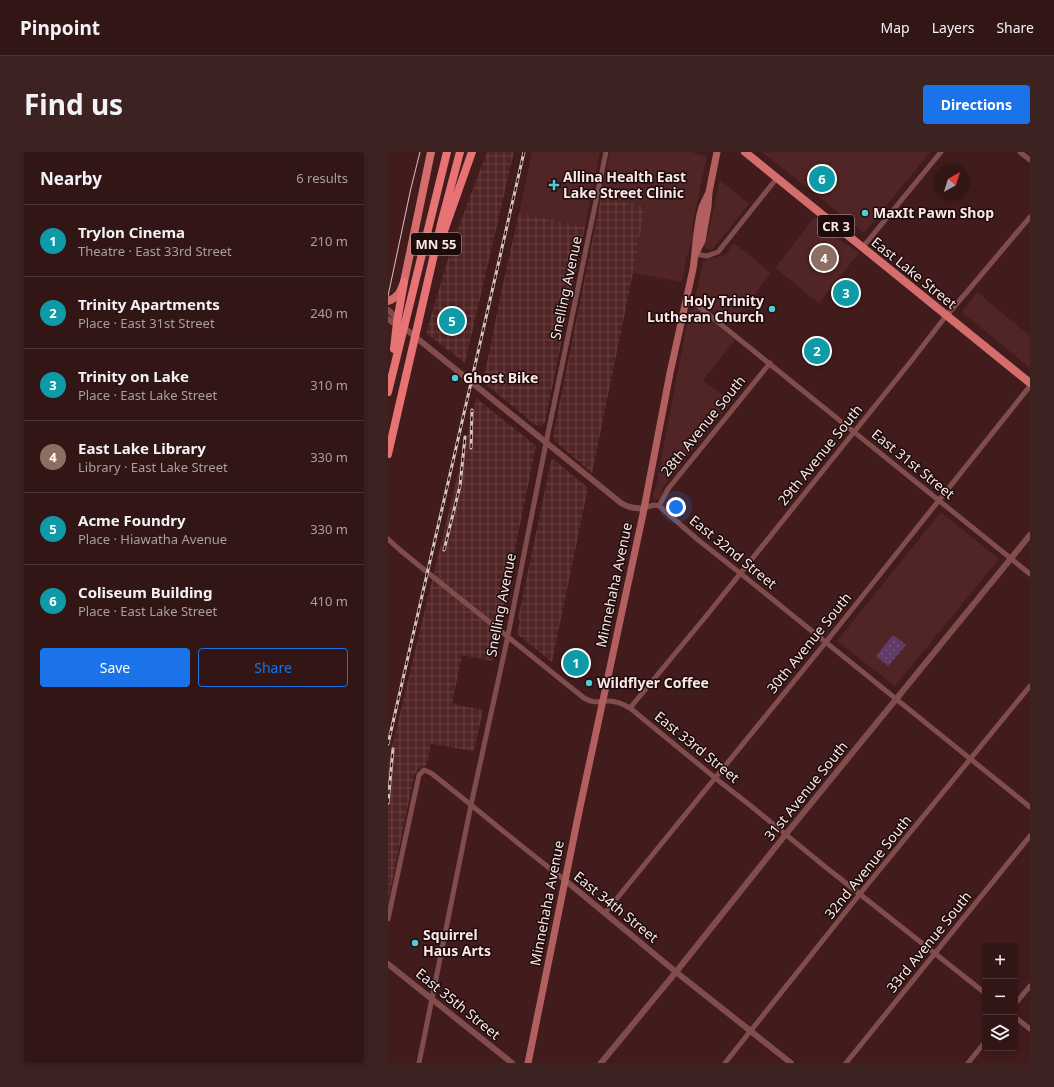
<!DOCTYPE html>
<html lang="en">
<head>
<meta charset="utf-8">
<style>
	:root { --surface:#321515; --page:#3d2222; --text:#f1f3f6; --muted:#a89fa0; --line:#4d3434; --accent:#1a73e8 }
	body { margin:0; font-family:"Noto Sans",sans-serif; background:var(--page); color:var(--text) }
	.controls { position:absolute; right:12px; bottom:12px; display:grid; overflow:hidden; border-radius:4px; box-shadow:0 2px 6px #0003 }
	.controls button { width:36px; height:36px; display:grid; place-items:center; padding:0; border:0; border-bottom:1px solid var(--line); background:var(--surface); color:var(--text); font:20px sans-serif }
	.compass { position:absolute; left:546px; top:12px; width:36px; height:36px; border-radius:50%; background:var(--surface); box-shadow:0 2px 6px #0003; rotate:39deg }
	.you { position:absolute; left:288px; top:355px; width:14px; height:14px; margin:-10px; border:3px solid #fff; border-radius:50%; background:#1a73e8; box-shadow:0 0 0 6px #1a73e833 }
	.badge { display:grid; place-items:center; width:26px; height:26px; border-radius:50%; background:var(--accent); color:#fff; font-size:13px; font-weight:700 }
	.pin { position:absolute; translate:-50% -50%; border:2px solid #fff; box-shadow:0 1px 4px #0006 }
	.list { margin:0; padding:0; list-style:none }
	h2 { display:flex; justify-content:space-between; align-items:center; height:52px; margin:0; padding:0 16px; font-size:17px }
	h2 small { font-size:13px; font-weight:400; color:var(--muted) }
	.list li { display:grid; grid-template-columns:26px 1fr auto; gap:12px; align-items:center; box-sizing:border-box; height:72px; padding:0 16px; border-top:1px solid var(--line) }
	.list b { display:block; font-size:15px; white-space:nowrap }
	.list p { margin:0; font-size:13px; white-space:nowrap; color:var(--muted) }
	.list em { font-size:13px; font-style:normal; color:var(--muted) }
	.actions { display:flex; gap:8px; padding:12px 16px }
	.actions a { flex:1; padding:9px 0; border:1px solid var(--accent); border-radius:4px; text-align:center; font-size:14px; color:var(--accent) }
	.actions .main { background:var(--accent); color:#fff }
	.icon { flex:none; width:22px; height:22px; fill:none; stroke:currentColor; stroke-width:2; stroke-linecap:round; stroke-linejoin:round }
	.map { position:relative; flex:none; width:642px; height:911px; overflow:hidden; border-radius:4px }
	header { display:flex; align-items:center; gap:24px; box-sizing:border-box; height:56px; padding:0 20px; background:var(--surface); border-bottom:1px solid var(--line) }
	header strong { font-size:19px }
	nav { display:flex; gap:22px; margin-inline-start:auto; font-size:14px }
	.intro { display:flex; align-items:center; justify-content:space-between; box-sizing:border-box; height:96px; padding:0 24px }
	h1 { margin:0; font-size:28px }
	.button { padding:10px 18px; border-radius:4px; background:var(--accent); color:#fff; font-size:14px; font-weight:700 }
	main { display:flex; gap:24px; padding:0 24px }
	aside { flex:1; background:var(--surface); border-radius:4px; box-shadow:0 2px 6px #0003 }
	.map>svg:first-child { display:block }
</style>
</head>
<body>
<header>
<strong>Pinpoint</strong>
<nav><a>Map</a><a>Layers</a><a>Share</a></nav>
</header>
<div class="intro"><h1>Find us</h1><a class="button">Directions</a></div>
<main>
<aside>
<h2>Nearby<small>6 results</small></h2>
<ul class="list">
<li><span class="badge" style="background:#0f9aa8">1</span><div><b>Trylon Cinema</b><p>Theatre · East 33rd Street</p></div><em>210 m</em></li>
<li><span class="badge" style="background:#0f9aa8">2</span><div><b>Trinity Apartments</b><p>Place · East 31st Street</p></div><em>240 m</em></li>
<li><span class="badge" style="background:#0f9aa8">3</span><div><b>Trinity on Lake</b><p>Place · East Lake Street</p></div><em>310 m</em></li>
<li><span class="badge" style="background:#8d6e63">4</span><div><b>East Lake Library</b><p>Library · East Lake Street</p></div><em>330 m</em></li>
<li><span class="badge" style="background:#0f9aa8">5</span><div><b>Acme Foundry</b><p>Place · Hiawatha Avenue</p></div><em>330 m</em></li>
<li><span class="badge" style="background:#0f9aa8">6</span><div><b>Coliseum Building</b><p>Place · East Lake Street</p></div><em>410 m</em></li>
</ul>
<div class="actions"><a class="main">Save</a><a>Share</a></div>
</aside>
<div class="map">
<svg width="642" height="911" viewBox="0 0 642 911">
	<defs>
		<pattern id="industrial-grid" width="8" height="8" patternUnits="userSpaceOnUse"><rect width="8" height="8" fill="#512425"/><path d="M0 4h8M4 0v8" fill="none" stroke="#6b4444"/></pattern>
		<pattern id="park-dots" width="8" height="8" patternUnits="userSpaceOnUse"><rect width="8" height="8" fill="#613a68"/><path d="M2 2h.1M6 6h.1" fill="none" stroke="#79567d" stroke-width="1.8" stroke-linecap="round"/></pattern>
	</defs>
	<rect width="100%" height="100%" fill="#421c1c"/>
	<!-- built -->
	<path fill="#512425" d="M 144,0 L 212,0 L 197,75 L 131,61 Z
		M 222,0 L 303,0 L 319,4 L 304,76 L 305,84 L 302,96 L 299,103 L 294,130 L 245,121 L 257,55 L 213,45 Z
		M 374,0 L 542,0 L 476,81 Z
		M 332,28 L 361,52 L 324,98 L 319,97 L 316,93 L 317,86 L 320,82 Z
		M 426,66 L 434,72 L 436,76 L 458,93 L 462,94 L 471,101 L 431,151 L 387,116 Z
		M 346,91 L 383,121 L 342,173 L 311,148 L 308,143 L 315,110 L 320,107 L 337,103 Z
		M 589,140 L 642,184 L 642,216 L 574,160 Z
		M 305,157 L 309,157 L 347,188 L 315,228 L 343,250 L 275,335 L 273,345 L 270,348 L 266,347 L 265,344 L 265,340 L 268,335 L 301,160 Z
		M 553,360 L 611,407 L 507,534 L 449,489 Z"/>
	<!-- industrial -->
	<path fill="url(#industrial-grid)" d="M 99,0 L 126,0 L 77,211 L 38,181 L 66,87 Z
		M 213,45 L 257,55 L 245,121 L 204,321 L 168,290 L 165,284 Z
		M 131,61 L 197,75 L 157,270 L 154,273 L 150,274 L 146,272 L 95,230 L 117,122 Z
		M 88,246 L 148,294 L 104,509 L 74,503 L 64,552 L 95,558 L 86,599 L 43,592 L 39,612 L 30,618 L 26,624 L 0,750 L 0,611 Z
		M 165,307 L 200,336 L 164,510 L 129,482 L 132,468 L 130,467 L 163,309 Z"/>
	<!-- park -->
	<path fill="url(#park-dots)" d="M 505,483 L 518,493 L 500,514 L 488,504 Z"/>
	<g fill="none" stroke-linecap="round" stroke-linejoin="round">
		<!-- minor -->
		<path stroke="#814d4c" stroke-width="5" d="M 632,0 L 642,8
			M 474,96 L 553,0
			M 307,102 L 319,104 L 330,100 L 389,26
			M 297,150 L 304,151 L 310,154 L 642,422
			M 271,354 L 280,337 L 382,211
			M 256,356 L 266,353 L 271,354 L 309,387 L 352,421 L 642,655
			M 0,387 L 12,398 L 39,420 L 196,546 C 206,552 210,549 221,549 C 229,549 235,552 242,556 L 331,629 L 363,654 L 435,713 L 597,841
			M 242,556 L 319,463 L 466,280 L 524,208 L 558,164 L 578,141 L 642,65
			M 217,761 L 438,490 L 642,234
			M 0,767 L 31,623 L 36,618 L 43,621 C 88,656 132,694 178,729
			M 627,852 L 642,834
			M 627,865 L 642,877
			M 31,911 L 83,653 L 118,493 L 158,291 L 218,0
			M 337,911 L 475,738 L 642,534
			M 458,911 L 642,684
			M 580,911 L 597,890"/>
		<!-- tertiary -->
		<path stroke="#814d4c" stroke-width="6" d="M 0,158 L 7,164 L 9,170
			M 0,167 L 4,170 L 9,170 L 233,351 C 241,356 247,357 256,356
			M 178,729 L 288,820 L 403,911
			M 0,812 L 124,911
			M 213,911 L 288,820 L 394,687 L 642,383"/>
		<!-- secondary -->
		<path stroke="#b15f5f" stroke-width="7" d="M 308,101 L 314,89 L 320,55 L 321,40 L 329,0
			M 140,911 L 192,655 L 255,362 L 282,221 L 305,117 C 308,97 308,75 314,55 C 316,50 319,45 321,40"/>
		<!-- primary -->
		<path stroke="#d66d6d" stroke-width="8" d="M 357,0 L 642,231
			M 0,149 C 11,145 12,140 16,130 L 43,0"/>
		<!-- trunk -->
		<path stroke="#e77374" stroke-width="8" d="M 55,82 L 84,0
			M 6,197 L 9,170 L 16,130
			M 0,240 L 22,151 L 59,0
			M 0,302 L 53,72 L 72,0"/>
		<!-- tram -->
		<path stroke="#dac1c0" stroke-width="1" d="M 0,144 L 23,36 L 32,0"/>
		<!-- rail casing -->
		<g stroke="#dac1c0" stroke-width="3">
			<path id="rail" d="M 83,296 L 84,258
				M 56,398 L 72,334 L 77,285
				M 0,592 L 136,0
				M 0,651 L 5,597"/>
		</g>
		<!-- rail -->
		<use href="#rail" stroke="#1d0c0c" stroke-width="1.5" stroke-dasharray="4.5" stroke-linecap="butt"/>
	</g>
	<!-- markers -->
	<g fill="#51ccd4" stroke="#1d0c0c" stroke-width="1.5">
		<path d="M164 27h4v4h4v4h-4v4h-4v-4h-4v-4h4z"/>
		<circle cx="477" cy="61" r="4"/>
		<circle cx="384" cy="157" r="4"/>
		<circle cx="67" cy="226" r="4"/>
		<circle cx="201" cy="531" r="4"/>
		<circle cx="27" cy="791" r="4"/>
	</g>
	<g text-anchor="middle" stroke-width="3" stroke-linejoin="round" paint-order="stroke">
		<!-- shield labels -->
		<g fill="#1d0c0c" stroke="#b9a5a4" stroke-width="1">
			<rect x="430" y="63" width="36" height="22" rx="3"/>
			<rect x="23" y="81" width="50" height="22" rx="3"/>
		</g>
		<g font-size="13" font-weight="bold" fill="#fce6e5">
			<text x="448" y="79">CR 3</text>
			<text x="48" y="97">MN 55</text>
		</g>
		<!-- poi labels -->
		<g font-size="14" font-weight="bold" fill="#fce6e5" stroke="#1d0c0c" text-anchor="start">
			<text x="175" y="30">Allina Health East<tspan x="175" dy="16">Lake Street Clinic</tspan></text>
			<text x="485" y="66">MaxIt Pawn Shop</text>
			<text x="376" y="154" text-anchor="end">Holy Trinity<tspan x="376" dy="16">Lutheran Church</tspan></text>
			<text x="75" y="231">Ghost Bike</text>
			<text x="209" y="536">Wildflyer Coffee</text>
			<text x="35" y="788">Squirrel<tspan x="35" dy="16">Haus Arts</tspan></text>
		</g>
		<!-- street labels -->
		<g font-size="14" fill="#fce6e5" stroke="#1d0c0c">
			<text transform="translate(526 121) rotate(39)" y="5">East Lake Street</text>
			<text transform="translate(178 136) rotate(-78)" y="5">Snelling Avenue</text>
			<text transform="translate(315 274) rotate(-51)" y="5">28th Avenue South</text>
			<text transform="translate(432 303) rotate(-51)" y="5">29th Avenue South</text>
			<text transform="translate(525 312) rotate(39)" y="5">East 31st Street</text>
			<text transform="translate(345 400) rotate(39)" y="5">East 32nd Street</text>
			<text transform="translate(226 433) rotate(-78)" y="5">Minnehaha Avenue</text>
			<text transform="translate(113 453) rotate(-79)" y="5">Snelling Avenue</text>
			<text transform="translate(421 491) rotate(-51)" y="5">30th Avenue South</text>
			<text transform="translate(309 595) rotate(39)" y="5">East 33rd Street</text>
			<text transform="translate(418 639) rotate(-51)" y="5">31st Avenue South</text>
			<text transform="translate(480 715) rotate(-51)" y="5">32nd Avenue South</text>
			<text transform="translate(159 751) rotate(-79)" y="5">Minnehaha Avenue</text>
			<text transform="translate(228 755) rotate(39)" y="5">East 34th Street</text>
			<text transform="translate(541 790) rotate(-51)" y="5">33rd Avenue South</text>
			<text transform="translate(70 852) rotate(39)" y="5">East 35th Street</text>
		</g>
	</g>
</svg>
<div class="controls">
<button>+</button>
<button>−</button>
<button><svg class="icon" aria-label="layers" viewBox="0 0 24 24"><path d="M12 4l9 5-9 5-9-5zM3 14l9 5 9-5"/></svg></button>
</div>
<svg class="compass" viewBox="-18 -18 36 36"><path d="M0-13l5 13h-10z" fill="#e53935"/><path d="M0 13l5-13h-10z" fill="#a89fa0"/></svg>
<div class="you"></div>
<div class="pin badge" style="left:188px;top:511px;background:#0f9aa8">1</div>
<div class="pin badge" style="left:429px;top:199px;background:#0f9aa8">2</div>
<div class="pin badge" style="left:458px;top:141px;background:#0f9aa8">3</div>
<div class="pin badge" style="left:436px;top:106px;background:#8d6e63">4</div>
<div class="pin badge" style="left:64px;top:169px;background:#0f9aa8">5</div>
<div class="pin badge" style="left:434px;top:27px;background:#0f9aa8">6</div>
</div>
</main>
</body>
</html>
